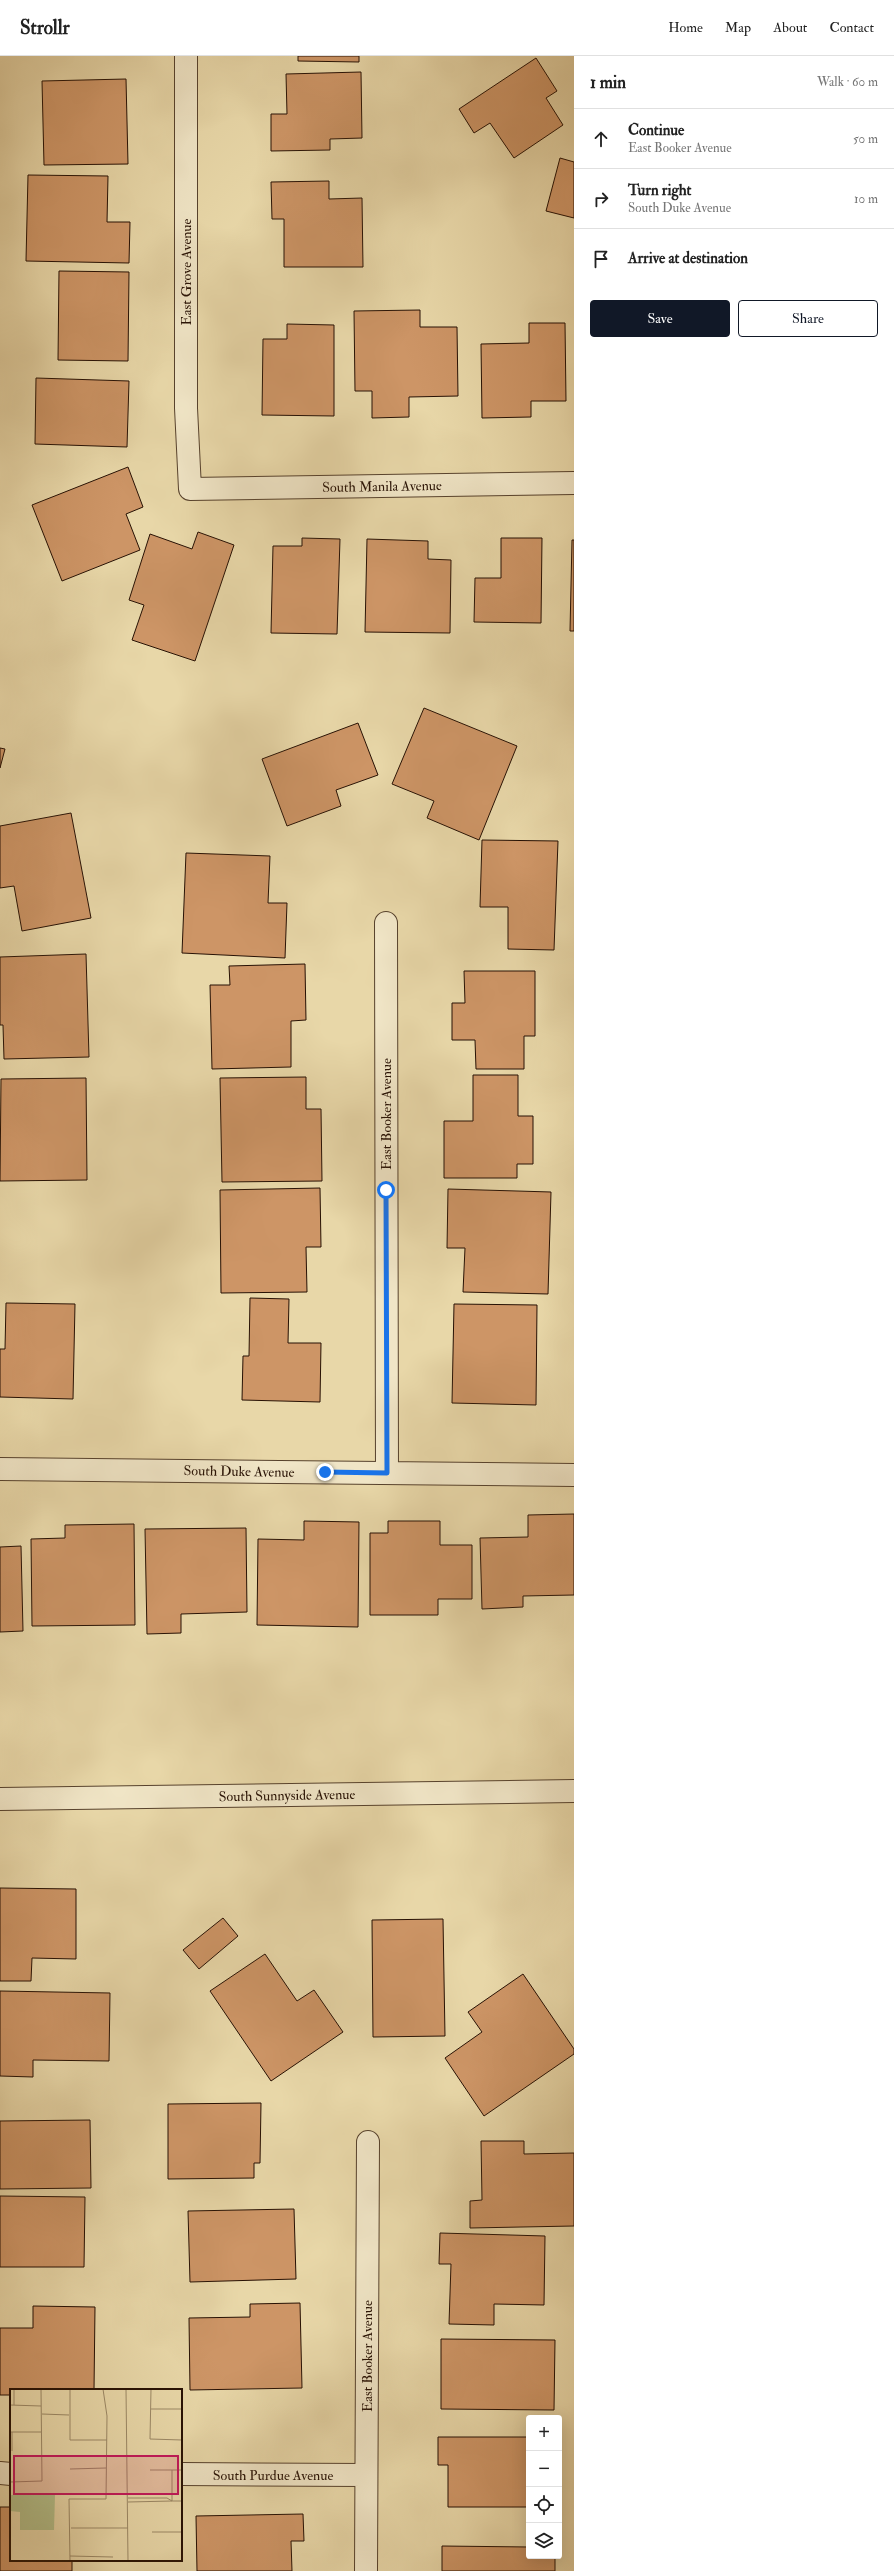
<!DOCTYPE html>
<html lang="en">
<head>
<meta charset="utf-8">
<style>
	:root { --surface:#fff; --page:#f2f2f2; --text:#222; --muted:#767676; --line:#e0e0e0; --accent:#111827 }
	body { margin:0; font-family:"IM FELL Double Pica",serif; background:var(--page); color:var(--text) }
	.controls { position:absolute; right:12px; bottom:12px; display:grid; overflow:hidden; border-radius:4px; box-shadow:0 4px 16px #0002 }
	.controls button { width:36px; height:36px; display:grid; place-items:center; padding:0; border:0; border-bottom:1px solid var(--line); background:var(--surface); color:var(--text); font:20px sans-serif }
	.stop { position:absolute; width:12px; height:12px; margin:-9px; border:3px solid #1a73e8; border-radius:50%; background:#fff }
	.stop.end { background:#1a73e8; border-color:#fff; box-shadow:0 1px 4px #0008 }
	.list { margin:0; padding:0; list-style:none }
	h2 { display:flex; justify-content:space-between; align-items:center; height:52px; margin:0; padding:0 16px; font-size:17px }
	h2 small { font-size:13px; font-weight:400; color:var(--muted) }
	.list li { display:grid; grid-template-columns:26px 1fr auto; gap:12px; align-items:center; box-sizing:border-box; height:60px; padding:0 16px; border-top:1px solid var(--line) }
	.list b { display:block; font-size:15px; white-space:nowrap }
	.list p { margin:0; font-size:13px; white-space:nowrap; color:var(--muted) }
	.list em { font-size:13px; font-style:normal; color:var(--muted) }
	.actions { display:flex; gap:8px; padding:12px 16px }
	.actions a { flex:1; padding:9px 0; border:1px solid var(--accent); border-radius:4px; text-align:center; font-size:14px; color:var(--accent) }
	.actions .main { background:var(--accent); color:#fff }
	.icon { flex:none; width:22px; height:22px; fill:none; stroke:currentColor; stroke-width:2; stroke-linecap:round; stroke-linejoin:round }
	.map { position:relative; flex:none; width:574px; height:2515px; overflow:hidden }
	header { display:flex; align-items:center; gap:24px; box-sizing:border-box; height:56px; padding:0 20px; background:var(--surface); border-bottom:1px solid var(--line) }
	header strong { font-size:19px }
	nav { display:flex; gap:22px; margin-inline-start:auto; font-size:14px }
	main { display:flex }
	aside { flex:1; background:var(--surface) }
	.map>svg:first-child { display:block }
</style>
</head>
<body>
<header>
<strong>Strollr</strong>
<nav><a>Home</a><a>Map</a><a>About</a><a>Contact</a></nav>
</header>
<main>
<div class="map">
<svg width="574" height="2515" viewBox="0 0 574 2515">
	<rect width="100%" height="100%" fill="#e8d7a8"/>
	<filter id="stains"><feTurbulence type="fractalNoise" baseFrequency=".005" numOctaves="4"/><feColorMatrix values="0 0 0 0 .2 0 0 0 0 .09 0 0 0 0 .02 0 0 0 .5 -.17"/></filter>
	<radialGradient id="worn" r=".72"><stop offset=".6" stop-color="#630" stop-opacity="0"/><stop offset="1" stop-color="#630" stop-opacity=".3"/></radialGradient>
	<!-- building -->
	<path fill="#cd9566" stroke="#271104" d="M 298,0 L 359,0 L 359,6 L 298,5 Z
		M 536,2 L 557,35 L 546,42 L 563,69 L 514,102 L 490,67 L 474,77 L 459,53 Z
		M 361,16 L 362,82 L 330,83 L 330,94 L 271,95 L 271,58 L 287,58 L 286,18 Z
		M 126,23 L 128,108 L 44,109 L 42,25 Z
		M 560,102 L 574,106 L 574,162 L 546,155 Z
		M 28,119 L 108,120 L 107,166 L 130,166 L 129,207 L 26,205 Z
		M 329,125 L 329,143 L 362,142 L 363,211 L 284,211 L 284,163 L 272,163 L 271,126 Z
		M 59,215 L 129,216 L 128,305 L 58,304 Z
		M 420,254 L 420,271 L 457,271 L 458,340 L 409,341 L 409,361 L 372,362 L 372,335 L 355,335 L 354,255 Z
		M 529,267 L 565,267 L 566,345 L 531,345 L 531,361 L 482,362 L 481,288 L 529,287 Z
		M 287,268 L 334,269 L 334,360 L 262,359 L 263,283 L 287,283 Z
		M 36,322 L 129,325 L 127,391 L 35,388 Z
		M 128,411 L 143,451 L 126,458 L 140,494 L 62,525 L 32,449 Z
		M 198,476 L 234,489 L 195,605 L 132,584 L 144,549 L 129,544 L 150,478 L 192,493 Z
		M 302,482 L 340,483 L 337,578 L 271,577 L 273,490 L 302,490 Z
		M 501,482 L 542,482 L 541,567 L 474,566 L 475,522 L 501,522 Z
		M 367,483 L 428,485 L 428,503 L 451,504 L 450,577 L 365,576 Z
		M 572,484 L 574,484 L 574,575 L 570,575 Z
		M 424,652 L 517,690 L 479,784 L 427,762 L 434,745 L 392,728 Z
		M 358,667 L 378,719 L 336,734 L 341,750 L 287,770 L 262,703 Z
		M 0,692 L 5,693 L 0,712 Z
		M 71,757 L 91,862 L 22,875 L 14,830 L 0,832 L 0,770 Z
		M 482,784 L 558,785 L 554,894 L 508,893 L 508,851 L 480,851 Z
		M 186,797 L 270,800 L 268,847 L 287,847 L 285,902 L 182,897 Z
		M 86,898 L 89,1001 L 4,1003 L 3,969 L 0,969 L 0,901 Z
		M 305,908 L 306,964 L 291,965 L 291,1011 L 212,1013 L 210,929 L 230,929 L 229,910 Z
		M 464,915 L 535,915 L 535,980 L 524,980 L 524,1013 L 476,1013 L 475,984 L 452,984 L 452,947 L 465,947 Z
		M 473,1019 L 518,1019 L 518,1060 L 533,1060 L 533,1108 L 517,1108 L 517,1122 L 444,1122 L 444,1065 L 473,1065 Z
		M 306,1021 L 306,1053 L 321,1053 L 322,1125 L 222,1126 L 220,1022 Z
		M 86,1022 L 87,1124 L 0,1125 L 1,1023 Z
		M 320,1132 L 321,1191 L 306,1191 L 307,1236 L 221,1237 L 220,1134 Z
		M 448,1133 L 551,1136 L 548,1238 L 463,1236 L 465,1192 L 447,1192 Z
		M 250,1242 L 289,1243 L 288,1287 L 321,1287 L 320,1346 L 242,1344 L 243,1300 L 249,1300 Z
		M 6,1247 L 75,1248 L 73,1343 L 0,1341 L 0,1293 L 5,1293 Z
		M 454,1248 L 537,1249 L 536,1349 L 452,1347 Z
		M 574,1458 L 574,1539 L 523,1540 L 523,1551 L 482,1553 L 480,1482 L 528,1481 L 528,1459 Z
		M 304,1465 L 359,1466 L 358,1571 L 257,1569 L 258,1483 L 304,1484 Z
		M 388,1465 L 440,1465 L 440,1489 L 472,1489 L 472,1543 L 438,1543 L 438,1559 L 370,1559 L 370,1477 L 388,1477 Z
		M 134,1468 L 135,1569 L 32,1570 L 31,1483 L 65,1482 L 65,1469 Z
		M 246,1472 L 247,1556 L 181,1558 L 181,1577 L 147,1578 L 145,1473 Z
		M 21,1490 L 23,1575 L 0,1576 L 0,1491 Z
		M 0,1832 L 76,1833 L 76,1903 L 32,1902 L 31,1925 L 0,1925 Z
		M 223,1862 L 238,1880 L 199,1913 L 183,1894 Z
		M 443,1863 L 445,1980 L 373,1981 L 372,1864 Z
		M 265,1898 L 297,1945 L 314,1934 L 343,1976 L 271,2025 L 210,1935 Z
		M 523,1918 L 574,1993 L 574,1998 L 484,2060 L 445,2002 L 482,1976 L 468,1956 Z
		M 0,1935 L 110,1937 L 109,2005 L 33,2004 L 33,2021 L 0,2020 Z
		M 261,2047 L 260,2107 L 254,2107 L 254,2122 L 168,2123 L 168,2048 Z
		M 90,2064 L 91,2132 L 0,2133 L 0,2065 Z
		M 481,2085 L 524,2085 L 524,2098 L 574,2097 L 574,2170 L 470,2172 L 470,2145 L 482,2144 Z
		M 0,2140 L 85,2141 L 84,2211 L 0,2211 Z
		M 294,2153 L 296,2223 L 190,2226 L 188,2155 Z
		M 440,2177 L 545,2180 L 544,2249 L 494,2248 L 494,2269 L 449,2268 L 451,2208 L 439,2208 Z
		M 300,2247 L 302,2332 L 190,2334 L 189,2262 L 250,2261 L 250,2248 Z
		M 33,2250 L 95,2251 L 94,2334 L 11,2334 L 11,2339 L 0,2339 L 0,2272 L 33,2272 Z
		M 441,2283 L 555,2284 L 554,2354 L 441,2353 Z
		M 438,2381 L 529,2381 L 529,2451 L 448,2451 L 448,2409 L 438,2409 Z
		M 0,2451 L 11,2451 L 11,2504 L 72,2504 L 72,2515 L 0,2515 Z
		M 303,2458 L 304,2485 L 291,2485 L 292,2515 L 197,2515 L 196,2460 Z
		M 442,2490 L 529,2491 L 529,2500 L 555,2500 L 555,2515 L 442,2515 Z"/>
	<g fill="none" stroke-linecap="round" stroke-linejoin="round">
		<!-- minor casing -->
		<g stroke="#57422d" stroke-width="24">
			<path id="minor" d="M 186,0 L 186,352 L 190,433 L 574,427
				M 386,867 L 387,1417
				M 0,1413 L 574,1419
				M 0,1743 L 574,1735
				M 0,2417 L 11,2418
				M 181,2418 L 366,2419
				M 366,2515 L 368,2086"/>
		</g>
		<!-- minor -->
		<use href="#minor" stroke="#f0e5c6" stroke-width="22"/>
	</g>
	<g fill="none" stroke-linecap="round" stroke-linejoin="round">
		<!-- route -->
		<path stroke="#1a73e8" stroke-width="5" d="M 325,1416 L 387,1417 L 386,1134"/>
	</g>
	<g text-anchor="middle" stroke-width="4" stroke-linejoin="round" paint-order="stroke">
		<!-- street labels -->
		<g font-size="14" fill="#271104" stroke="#f0e5c6">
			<text transform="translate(186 216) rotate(-90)" y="5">East Grove Avenue</text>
			<text transform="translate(382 430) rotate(-1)" y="5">South Manila Avenue</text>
			<text transform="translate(386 1058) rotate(-90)" y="5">East Booker Avenue</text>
			<text transform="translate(239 1415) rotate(1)" y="5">South Duke Avenue</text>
			<text transform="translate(287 1739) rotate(-1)" y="5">South Sunnyside Avenue</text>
			<text transform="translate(367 2300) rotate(-90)" y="5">East Booker Avenue</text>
			<text x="273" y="2424">South Purdue Avenue</text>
		</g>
	</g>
	<!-- overview -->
	<g transform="translate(10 2333)">
		<rect width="172" height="172" fill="#e8d7a8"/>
		<path d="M 0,106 L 45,106 L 44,141 L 10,141 L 10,123 L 0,122 Z" fill="#b3bf8a"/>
		<path fill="none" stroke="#9b8866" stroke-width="1" d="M 4,0 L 4,16M 60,0 L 60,51 L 97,51M 116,0 L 118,172M 141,0 L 140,50 L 172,51M 0,16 L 31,17M 141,20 L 172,20M 32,25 L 59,26M 0,43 L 31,43M 2,43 L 2,62M 60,80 L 96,79M 140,81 L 172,81M 162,81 L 162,112 L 172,112M 0,93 L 32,92 L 31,0M 118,109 L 157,109 L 162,112 L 118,113M 61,139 L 118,139M 142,143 L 172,143M 60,167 L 103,168M 60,172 L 59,110 L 96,110 L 97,27 L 93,0M 118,172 L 157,172"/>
		<path fill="#c2185b" fill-opacity="0.15" stroke="#c2185b" stroke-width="2" d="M 4,67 L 168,67 L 168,105 L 4,105 Z"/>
		<rect width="172" height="172" fill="none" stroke="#271104" stroke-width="2"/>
	</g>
	<rect width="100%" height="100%" filter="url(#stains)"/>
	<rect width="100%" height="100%" fill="url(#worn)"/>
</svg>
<div class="controls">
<button>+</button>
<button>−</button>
<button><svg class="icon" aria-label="locate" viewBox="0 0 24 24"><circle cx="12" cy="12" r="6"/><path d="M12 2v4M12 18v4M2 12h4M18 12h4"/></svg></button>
<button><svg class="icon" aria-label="layers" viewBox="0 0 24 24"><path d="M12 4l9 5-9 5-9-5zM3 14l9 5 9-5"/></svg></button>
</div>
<div class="stop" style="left:386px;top:1134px"></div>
<div class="stop end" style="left:325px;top:1416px"></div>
</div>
<aside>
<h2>1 min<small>Walk · 60 m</small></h2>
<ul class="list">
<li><svg class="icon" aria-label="ahead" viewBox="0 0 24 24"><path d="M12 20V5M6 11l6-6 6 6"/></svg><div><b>Continue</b><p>East Booker Avenue</p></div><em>50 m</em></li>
<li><svg class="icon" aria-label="right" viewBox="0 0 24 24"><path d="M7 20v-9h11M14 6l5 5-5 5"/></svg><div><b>Turn right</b><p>South Duke Avenue</p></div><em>10 m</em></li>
<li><svg class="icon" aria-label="arrive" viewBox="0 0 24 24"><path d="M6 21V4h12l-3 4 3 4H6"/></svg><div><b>Arrive at destination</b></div></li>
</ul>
<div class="actions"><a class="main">Save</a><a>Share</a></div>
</aside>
</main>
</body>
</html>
